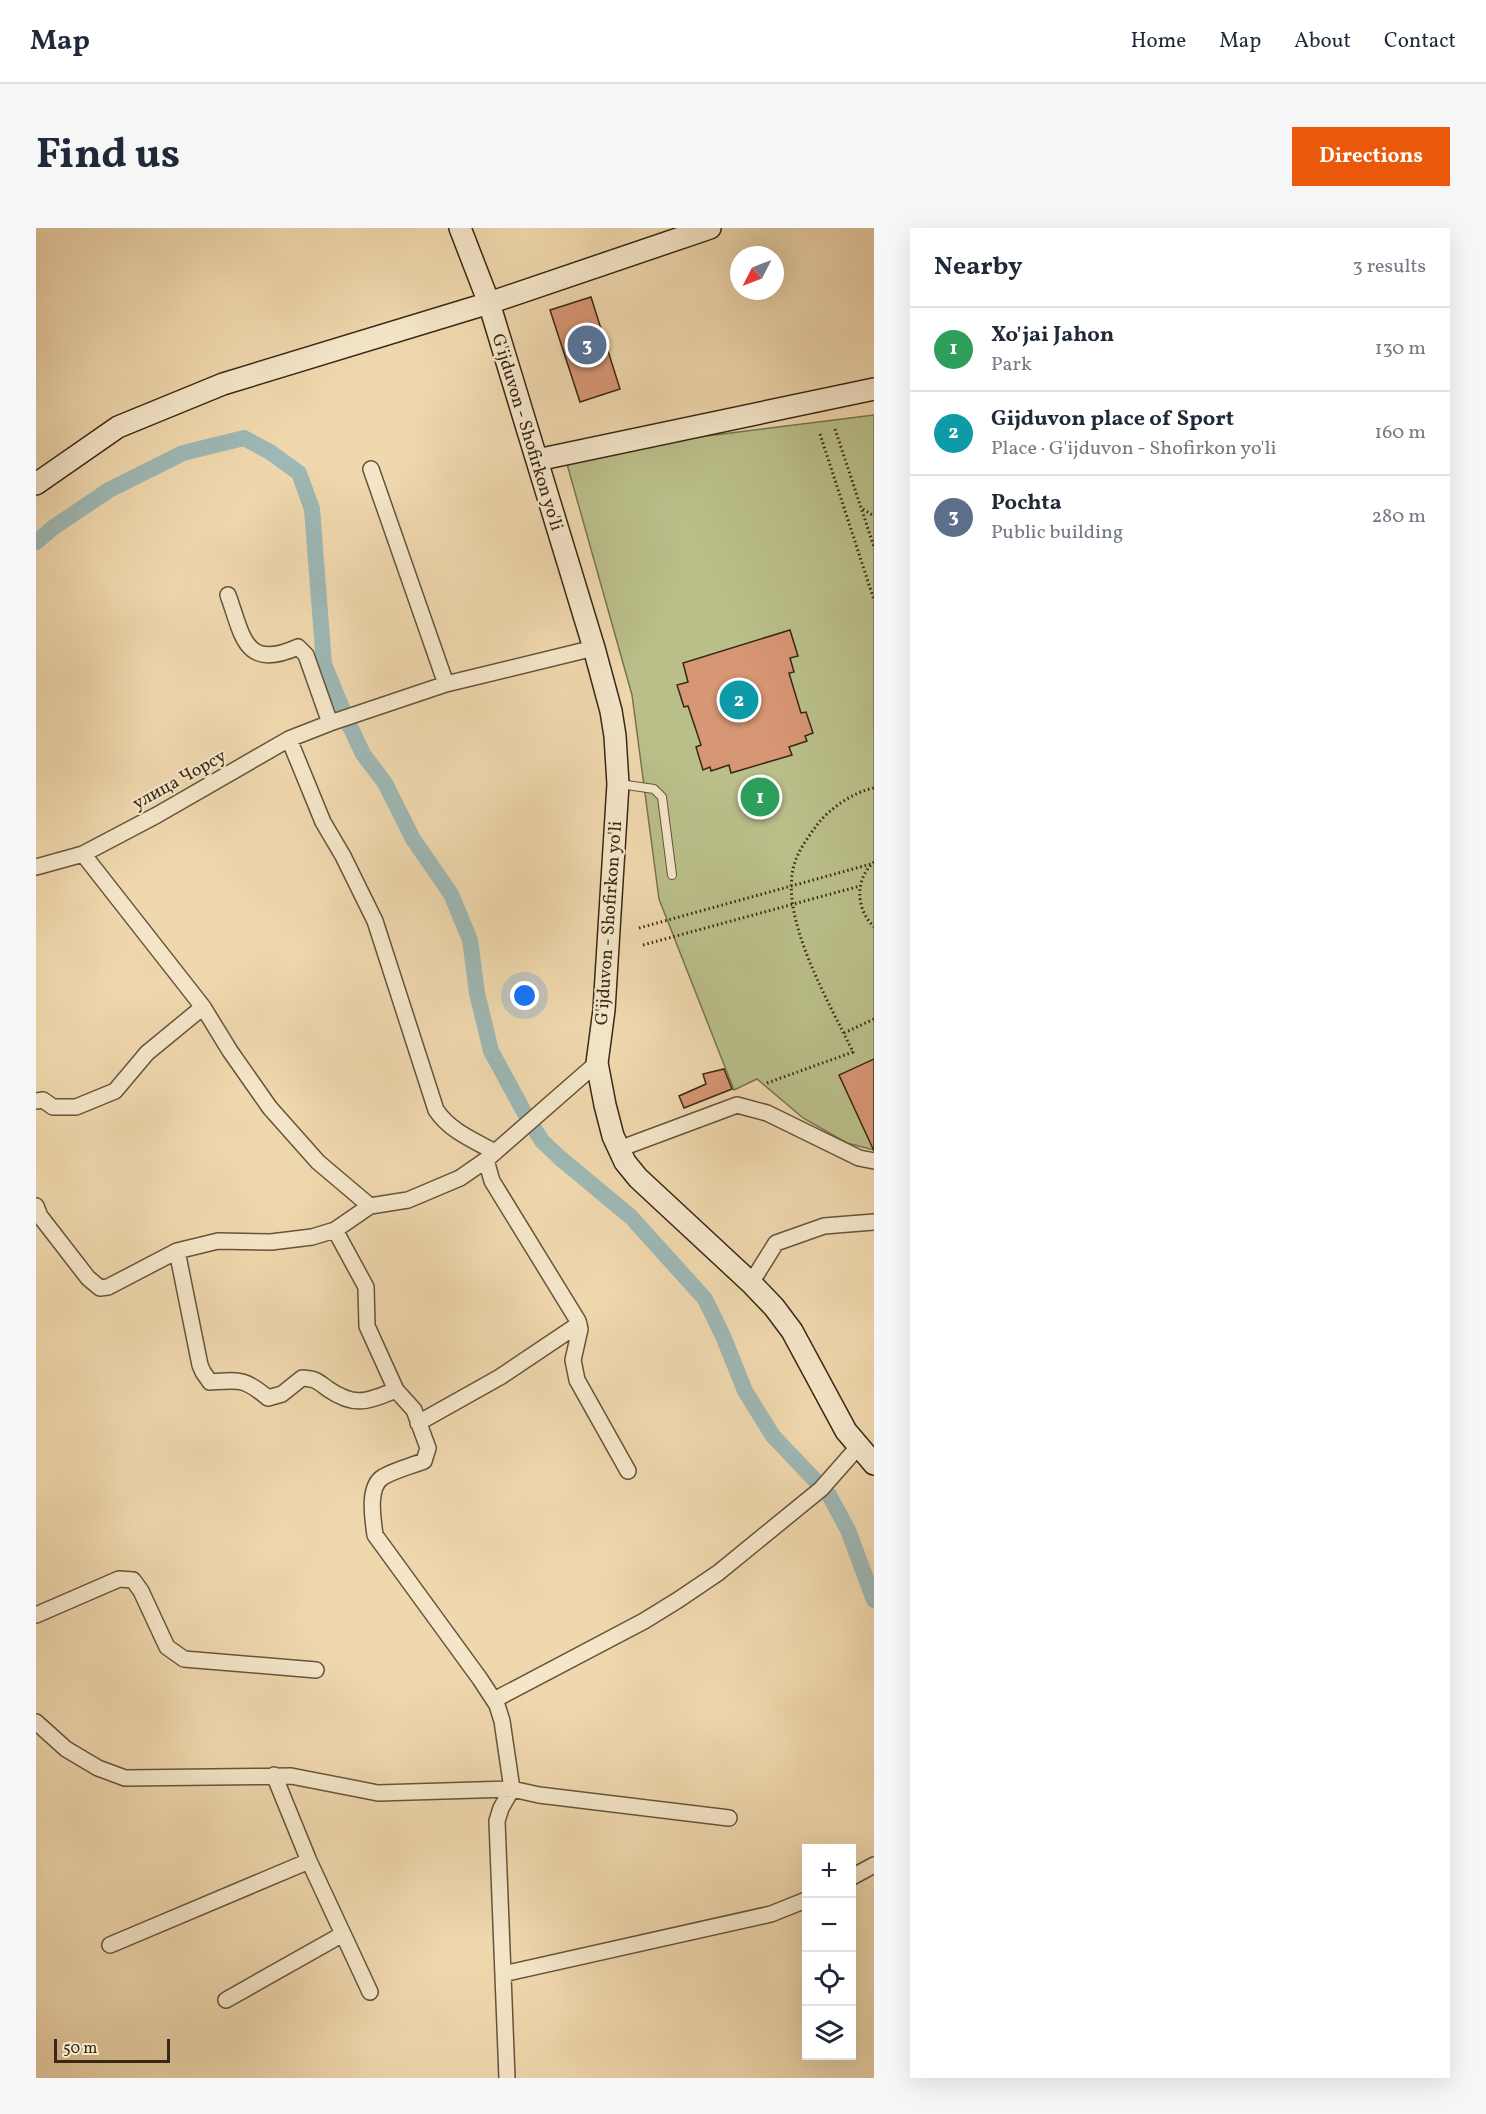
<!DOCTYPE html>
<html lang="en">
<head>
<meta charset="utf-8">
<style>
	:root { --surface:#fff; --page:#f6f6f7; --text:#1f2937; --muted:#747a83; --line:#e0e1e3; --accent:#ea580c }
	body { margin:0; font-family:Vollkorn,serif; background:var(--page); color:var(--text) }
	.controls { position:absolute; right:18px; bottom:18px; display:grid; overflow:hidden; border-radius:0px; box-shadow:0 6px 24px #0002 }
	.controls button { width:54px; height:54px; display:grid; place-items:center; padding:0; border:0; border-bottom:2px solid var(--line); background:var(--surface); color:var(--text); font:30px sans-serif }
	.compass { position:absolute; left:694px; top:18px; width:54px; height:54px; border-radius:50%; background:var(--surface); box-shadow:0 6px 24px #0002; rotate:228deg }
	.scale { position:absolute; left:18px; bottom:15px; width:116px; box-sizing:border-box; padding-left:6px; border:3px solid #382814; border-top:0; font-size:16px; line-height:21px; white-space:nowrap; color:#382814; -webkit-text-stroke:4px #f5e6ca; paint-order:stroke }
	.you { position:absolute; left:489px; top:768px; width:21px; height:21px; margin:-15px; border:4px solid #fff; border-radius:50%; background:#1a73e8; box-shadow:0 0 0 9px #1a73e833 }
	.badge { display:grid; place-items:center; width:39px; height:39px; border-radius:50%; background:var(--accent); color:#fff; font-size:20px; font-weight:700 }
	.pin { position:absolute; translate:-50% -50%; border:3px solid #fff; box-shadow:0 2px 6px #0006 }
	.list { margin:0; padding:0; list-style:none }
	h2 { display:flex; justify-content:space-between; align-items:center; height:78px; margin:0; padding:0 24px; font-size:26px }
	h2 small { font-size:20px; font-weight:400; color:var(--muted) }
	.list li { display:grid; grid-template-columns:39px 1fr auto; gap:18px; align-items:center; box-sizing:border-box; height:84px; padding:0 24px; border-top:2px solid var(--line) }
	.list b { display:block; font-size:22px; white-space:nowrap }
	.list p { margin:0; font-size:20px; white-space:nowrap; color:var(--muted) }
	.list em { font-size:20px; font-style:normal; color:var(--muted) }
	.icon { flex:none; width:33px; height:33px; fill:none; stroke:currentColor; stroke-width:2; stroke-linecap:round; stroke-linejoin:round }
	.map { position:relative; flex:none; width:838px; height:1850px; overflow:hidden; border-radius:0px }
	header { display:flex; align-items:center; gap:36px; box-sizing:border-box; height:84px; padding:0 30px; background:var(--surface); border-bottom:2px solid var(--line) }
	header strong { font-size:28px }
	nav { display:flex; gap:33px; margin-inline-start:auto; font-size:21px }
	.intro { display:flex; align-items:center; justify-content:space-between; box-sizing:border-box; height:144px; padding:0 36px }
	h1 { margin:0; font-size:42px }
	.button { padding:15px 27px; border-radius:0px; background:var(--accent); color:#fff; font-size:21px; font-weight:700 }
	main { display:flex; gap:36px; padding:0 36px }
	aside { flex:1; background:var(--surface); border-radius:0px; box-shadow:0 6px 24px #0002 }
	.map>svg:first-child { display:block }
</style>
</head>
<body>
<header>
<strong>Map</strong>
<nav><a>Home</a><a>Map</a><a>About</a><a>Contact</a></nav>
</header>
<div class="intro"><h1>Find us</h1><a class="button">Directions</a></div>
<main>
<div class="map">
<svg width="838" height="1850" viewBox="0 0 838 1850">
	<rect width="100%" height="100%" fill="#f0d8ae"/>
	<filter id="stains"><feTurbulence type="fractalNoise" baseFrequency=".00333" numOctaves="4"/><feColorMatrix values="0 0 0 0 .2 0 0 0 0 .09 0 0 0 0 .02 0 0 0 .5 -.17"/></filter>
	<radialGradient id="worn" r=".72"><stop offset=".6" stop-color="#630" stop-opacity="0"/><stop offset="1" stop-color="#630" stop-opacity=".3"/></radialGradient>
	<!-- green -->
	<path fill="#babf8a" stroke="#79744f" stroke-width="1.5" d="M 838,187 L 838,922 L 811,915 L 767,890 L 721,851 L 698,862 L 623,671 L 596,467 L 531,236 L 655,210 Z"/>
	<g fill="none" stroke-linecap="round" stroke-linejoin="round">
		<!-- canal -->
		<path stroke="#9eb8b5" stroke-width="16" d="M 0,314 L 18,299 L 73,262 L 147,225 L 208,210 L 234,224 L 263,245 L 276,281 L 288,436 L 310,490 L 327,526 L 349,555 L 377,611 L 415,666 L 434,712 L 441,765 L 455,823 L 492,891 L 506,913 L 524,930 L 595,989 L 669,1071 L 687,1108 L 709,1163 L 737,1208 L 793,1267 L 812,1302 L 838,1372"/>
	</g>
	<!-- building -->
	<path fill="#d79674" stroke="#382814" stroke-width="1.5" d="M 555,69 L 584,161 L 544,174 L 514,82 Z
		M 754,402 L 762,428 L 754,430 L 758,444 L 753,445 L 765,485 L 770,484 L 777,505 L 769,508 L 771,513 L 753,519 L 756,527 L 695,545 L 693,537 L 675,543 L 674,539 L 667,542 L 660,519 L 665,517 L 652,478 L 648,479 L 641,457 L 652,454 L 647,435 Z
		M 838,831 L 838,923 L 803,847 Z
		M 688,841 L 696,861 L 648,880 L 643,868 L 670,856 L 667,846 Z"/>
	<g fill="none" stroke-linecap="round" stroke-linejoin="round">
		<!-- lane casing -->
		<g stroke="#66543a" stroke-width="10">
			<path id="lane" d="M 584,556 L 618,561 L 626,569 L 636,647"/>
		</g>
		<!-- street casing -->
		<g stroke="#66543a" stroke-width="18">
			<path id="street" d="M 335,241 L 410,456
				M 192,367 C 207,408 208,443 262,419 L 270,427 L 294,495
				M 253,511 L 287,594 L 307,628 L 339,693 L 400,882 C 414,903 437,912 459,924
				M 47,626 L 167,779 L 194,823 L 234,880 L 282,934 L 334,978
				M 0,639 L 47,626 L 121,587 L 253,511 L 294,495 L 410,456 L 558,420
				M 561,835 L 450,932 L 456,953 L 542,1093 L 544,1101 L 537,1132 L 541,1152 L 592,1243
				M 0,873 L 7,872 L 17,879 L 40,879 L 79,863 L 111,825 L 167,779
				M 583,921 L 701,877 L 731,885 L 823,930 L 838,933
				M 0,978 L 4,988 L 52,1050 L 64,1060 L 72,1059 L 141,1023 L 182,1013 L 235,1014 L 276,1009 L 299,1002 L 334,978 L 372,972 L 424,950 L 450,932
				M 141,1023 L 164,1137 L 167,1144 L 174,1154 C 204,1152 208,1150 232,1170 L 246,1166 L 266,1150 C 281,1151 281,1153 292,1161 C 320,1180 332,1173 360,1162
				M 715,1055 L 740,1015 L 788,998 L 838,994
				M 382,1195 L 464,1149 L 543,1096
				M 0,1387 L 83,1351 L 97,1352 L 105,1363 L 131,1419 L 148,1431 L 280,1442
				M 458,1472 L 608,1393 L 642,1372 L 682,1345 L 785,1261 L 822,1219
				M 0,1494 L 30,1521 L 62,1540 L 89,1550 L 255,1548 L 342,1565 L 476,1561 L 466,1493 L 461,1477 L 444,1451 L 339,1307 C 337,1291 331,1259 347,1249 C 359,1242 375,1238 388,1233 L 392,1220 L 378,1182 L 360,1162 L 331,1098 L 330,1059 L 299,1002
				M 238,1547 L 273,1633 L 334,1764
				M 816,1649 L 838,1637
				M 74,1717 L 273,1633
				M 467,1746 L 735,1686 L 770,1672
				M 190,1772 L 307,1706
				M 471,1850 L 461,1593 L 465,1580 L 476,1561 L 503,1567 L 693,1590"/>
		</g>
		<!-- secondary casing -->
		<g stroke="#382814" stroke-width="24">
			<path id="secondary" d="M 424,0 L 453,75 L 558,420 L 575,483 L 579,508 L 582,556 L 568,782 L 561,835 L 569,877 L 577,908 L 589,934 L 602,950 L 715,1055 L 738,1079 L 756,1103 L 810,1203 L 838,1236
				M 501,232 L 838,161
				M 0,256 L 82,199 L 187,156 L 453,75 L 674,0"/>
		</g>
		<!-- path -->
		<path stroke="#382814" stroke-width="3" stroke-dasharray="1.5 3" stroke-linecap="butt" d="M 799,201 L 838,319
			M 784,206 L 838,372
			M 827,281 L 838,288
			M 838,634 C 818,652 820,681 838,699
			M 603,700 L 835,636
			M 607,717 L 824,658
			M 808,805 L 838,791
			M 731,855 L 817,824 C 794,776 743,691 758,637 C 762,623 772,609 781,597 C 793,581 817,564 838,560"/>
		<!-- lane -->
		<use href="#lane" stroke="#f5e6ca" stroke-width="8"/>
		<!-- street -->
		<use href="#street" stroke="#f5e6ca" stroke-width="15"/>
		<!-- secondary -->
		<use href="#secondary" stroke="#f5e6ca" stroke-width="21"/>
	</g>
	<g text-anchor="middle" stroke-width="4.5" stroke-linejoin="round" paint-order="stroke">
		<!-- street labels -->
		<g font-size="18" fill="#382814" stroke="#f5e6ca">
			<text transform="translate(492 204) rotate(73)" y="6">G'ijduvon - Shofirkon yo'li</text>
			<text transform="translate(143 551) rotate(-29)" y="6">улица Чорсу</text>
			<text transform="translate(572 695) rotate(-86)" y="6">G'ijduvon - Shofirkon yo'li</text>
		</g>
	</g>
	<rect width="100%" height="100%" filter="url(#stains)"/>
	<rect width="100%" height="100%" fill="url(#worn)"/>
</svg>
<div class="controls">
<button>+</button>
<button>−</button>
<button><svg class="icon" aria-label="locate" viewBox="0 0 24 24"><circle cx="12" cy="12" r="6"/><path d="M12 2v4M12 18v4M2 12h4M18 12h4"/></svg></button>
<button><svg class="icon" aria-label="layers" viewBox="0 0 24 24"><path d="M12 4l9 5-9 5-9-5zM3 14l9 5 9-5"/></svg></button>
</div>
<svg class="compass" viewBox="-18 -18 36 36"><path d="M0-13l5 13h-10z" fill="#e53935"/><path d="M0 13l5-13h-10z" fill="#747a83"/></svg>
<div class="scale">50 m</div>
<div class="you"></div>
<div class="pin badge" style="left:724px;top:569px;background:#2e9e5b">1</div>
<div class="pin badge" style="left:703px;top:472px;background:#0f9aa8">2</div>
<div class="pin badge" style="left:551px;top:117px;background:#5c6f8a">3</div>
</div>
<aside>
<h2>Nearby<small>3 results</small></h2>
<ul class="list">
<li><span class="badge" style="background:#2e9e5b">1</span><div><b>Xo'jai Jahon</b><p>Park</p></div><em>130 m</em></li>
<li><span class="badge" style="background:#0f9aa8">2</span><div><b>Gijduvon place of Sport</b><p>Place · G'ijduvon - Shofirkon yo'li</p></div><em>160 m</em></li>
<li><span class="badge" style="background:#5c6f8a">3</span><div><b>Pochta</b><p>Public building</p></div><em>280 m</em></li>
</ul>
</aside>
</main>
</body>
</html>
